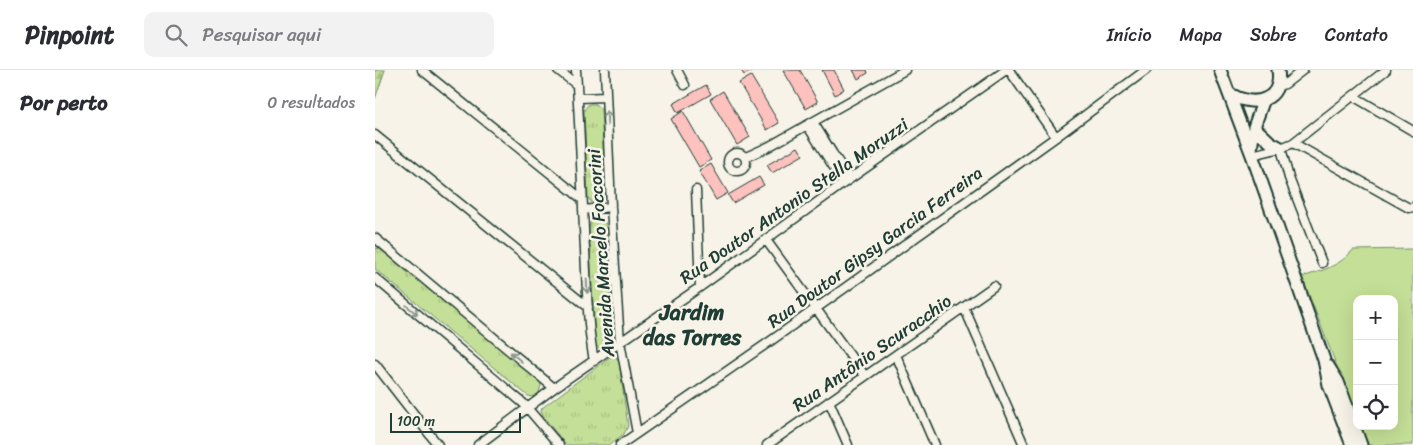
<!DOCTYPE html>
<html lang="pt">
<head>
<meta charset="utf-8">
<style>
	:root { --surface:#fff; --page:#f2f2f3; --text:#2b2b33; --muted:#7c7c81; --line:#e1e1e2 }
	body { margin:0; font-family:Sriracha,sans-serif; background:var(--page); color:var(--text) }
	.controls { position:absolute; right:15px; bottom:15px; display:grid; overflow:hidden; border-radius:10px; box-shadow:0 5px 20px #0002 }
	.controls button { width:45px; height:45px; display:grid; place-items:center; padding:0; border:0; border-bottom:1px solid var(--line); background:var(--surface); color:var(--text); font:25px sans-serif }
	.scale { position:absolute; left:15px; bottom:12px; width:131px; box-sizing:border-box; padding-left:5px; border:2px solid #1f3d34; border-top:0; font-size:14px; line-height:18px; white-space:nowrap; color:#1f3d34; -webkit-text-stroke:4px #f7f3e8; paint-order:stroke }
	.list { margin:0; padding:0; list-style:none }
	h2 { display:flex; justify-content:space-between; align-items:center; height:65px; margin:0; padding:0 20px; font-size:21px }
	h2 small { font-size:16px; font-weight:400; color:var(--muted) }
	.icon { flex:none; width:28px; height:28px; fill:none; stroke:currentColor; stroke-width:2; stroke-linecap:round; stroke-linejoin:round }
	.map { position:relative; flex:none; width:1038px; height:375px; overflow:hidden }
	header { display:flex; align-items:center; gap:30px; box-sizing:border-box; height:70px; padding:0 25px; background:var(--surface); border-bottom:1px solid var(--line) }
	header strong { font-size:24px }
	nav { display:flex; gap:28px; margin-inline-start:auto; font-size:18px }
	.search { width:350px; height:45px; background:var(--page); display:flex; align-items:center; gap:12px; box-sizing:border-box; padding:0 18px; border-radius:10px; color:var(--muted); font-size:19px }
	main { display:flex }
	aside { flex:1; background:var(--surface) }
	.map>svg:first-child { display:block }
</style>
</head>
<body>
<header>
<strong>Pinpoint</strong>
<div class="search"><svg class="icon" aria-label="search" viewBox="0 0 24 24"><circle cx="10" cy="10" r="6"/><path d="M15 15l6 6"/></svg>Pesquisar aqui</div>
<nav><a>Início</a><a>Mapa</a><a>Sobre</a><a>Contato</a></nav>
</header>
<main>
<aside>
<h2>Por perto<small>0 resultados</small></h2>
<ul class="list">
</ul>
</aside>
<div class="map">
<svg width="1038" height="375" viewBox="0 0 1038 375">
	<defs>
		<pattern id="forest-firs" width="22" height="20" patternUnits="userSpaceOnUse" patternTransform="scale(1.25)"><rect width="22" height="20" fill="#c4df97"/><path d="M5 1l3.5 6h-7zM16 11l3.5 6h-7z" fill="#a8c083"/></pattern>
		<pattern id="park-tufts" width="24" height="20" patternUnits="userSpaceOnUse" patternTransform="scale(1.25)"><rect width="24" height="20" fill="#c4df97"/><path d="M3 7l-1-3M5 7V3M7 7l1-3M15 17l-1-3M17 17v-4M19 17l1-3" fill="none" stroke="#a8c083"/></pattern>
	</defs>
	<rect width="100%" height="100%" fill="#f7f3e8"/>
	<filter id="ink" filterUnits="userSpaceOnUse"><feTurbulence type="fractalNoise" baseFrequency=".02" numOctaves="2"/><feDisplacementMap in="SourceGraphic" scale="10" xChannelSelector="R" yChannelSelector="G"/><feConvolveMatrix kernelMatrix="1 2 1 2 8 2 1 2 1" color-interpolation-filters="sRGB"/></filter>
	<g filter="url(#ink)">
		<!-- green -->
		<path fill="#c4df97" stroke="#728e66" d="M 1038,179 L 1038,375 L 992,375 L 985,356 L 1019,356 L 1019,229 L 982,229 L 982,348 L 927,207 C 946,201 965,196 978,180 Z"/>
		<!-- forest -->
		<path fill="url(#forest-firs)" stroke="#728e66" d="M 0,0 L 10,0 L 0,29 Z"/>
		<!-- park -->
		<path fill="url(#park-tufts)" stroke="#728e66" d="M 215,34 L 220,34 L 226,39 L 231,126 L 227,133 L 221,134 L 216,132 L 213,127 L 209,40 L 213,35 Z
			M 222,148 L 228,150 L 231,154 L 237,266 L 233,274 L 225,278 L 221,276 L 220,273 L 214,158 L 216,151 Z
			M 0,178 L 6,179 L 165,312 L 166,315 L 164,323 L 159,327 L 153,326 L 0,199 Z
			M 238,286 L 242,288 L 244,292 L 253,356 L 249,364 L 234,375 L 191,375 L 167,345 L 166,341 L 167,338 L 235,287 Z"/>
		<!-- building -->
		<path fill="#fdc1be" stroke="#1f3d34" d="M 366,0 L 379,0 L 369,5 Z
			M 408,0 L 425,0 L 443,32 L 431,39 Z
			M 447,0 L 459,0 L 469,19 L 460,25 Z
			M 478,0 L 492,0 L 493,3 L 483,9 Z
			M 376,6 L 404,53 L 392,60 L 364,13 Z
			M 331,15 L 336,24 L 303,43 L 298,34 Z
			M 348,21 L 375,67 L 362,75 L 335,29 Z
			M 308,41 L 336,90 L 324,97 L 296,49 Z
			M 423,77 L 428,85 L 397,103 L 392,95 Z
			M 336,94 L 353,123 L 341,130 L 324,101 Z
			M 384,107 L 389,115 L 358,133 L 353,125 Z"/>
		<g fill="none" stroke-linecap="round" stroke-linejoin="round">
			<!-- street casing -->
			<g stroke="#1f3d34" stroke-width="11">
				<path id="street" d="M 47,0 L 207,129
					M 183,0 L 202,15
					M 201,0 C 205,60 207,120 210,180 C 212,217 212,254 219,291
					M 230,0 L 236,137 L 245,272 L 262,363
					M 302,0 L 310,15
					M 634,0 L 681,67
					M 902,16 L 910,14 L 928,0
					M 978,26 L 1038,61
					M 204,28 L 231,27
					M 438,52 L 458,84 L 475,109
					M 432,55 L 469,113
					M 0,65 L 213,237
					M 918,73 L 1034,138 L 1038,137
					M 906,78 L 914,108 L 947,193
					M353 92a9 9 0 1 1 18 0a9 9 0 1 1-18 0Z
					M 877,85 L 906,78 L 918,73 L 1011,0
					M 371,87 L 393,77 L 530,0
					M 321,120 L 325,217
					M 208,140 L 236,137
					M 0,168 L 179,318
					M 391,170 L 490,306
					M 0,208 L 148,333 L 184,375
					M 589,237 L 649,375
					M 521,285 L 560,375
					M 0,294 L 63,375
					M 454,331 L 473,375
					M 103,375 L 179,318 L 325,217 L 469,113 L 631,0
					M 245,375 L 397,270 L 681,67 L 771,0
					M 392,375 L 619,216"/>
			</g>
			<!-- secondary casing -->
			<g stroke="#1f3d34" stroke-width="15">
				<path id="secondary" d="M 845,0 L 877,85 L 949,290 L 954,315 L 977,375
					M 855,24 C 878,38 908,32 903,0
					M 879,57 L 895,72 L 906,78
					M 876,80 L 879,57 L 889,29
					M 953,296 L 963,312 L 986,375"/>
			</g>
			<!-- street -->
			<use href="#street" stroke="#f7f3e8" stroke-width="8"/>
			<!-- secondary -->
			<use href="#secondary" stroke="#f7f3e8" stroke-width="11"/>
		</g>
		<!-- one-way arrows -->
		<defs><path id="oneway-shaft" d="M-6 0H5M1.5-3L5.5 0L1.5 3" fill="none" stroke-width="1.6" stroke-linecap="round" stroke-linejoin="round" transform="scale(1.25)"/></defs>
		<g stroke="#8b988e">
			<use href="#oneway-shaft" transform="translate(232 48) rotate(-93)"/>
			<use href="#oneway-shaft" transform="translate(212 216) rotate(87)"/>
			<use href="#oneway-shaft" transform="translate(37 240) rotate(40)"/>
			<use href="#oneway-shaft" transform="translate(141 287) rotate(-140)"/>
		</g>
	</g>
	<g text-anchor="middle" stroke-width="5" stroke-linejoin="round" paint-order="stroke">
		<!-- street labels -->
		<g font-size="18" fill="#1f3d34" stroke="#f7f3e8">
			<text transform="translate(419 131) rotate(-35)" y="6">Rua Doutor Antonio Stella Moruzzi</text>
			<text transform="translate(500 177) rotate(-36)" y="6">Rua Doutor Gipsy Garcia Ferreira</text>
			<text transform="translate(226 183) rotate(-94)" y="6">Avenida Marcelo Foccorini</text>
			<text transform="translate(497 283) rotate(-35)" y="6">Rua Antônio Scuracchio</text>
		</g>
		<!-- district labels -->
		<g font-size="22" font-weight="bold" fill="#1f3d34" stroke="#f7f3e8">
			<text x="317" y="250">Jardim<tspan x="317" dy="25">das Torres</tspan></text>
		</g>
	</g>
</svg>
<div class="controls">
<button>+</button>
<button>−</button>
<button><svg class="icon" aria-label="locate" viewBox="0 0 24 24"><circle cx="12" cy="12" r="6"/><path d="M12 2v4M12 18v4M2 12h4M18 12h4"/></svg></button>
</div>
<div class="scale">100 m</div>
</div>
</main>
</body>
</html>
